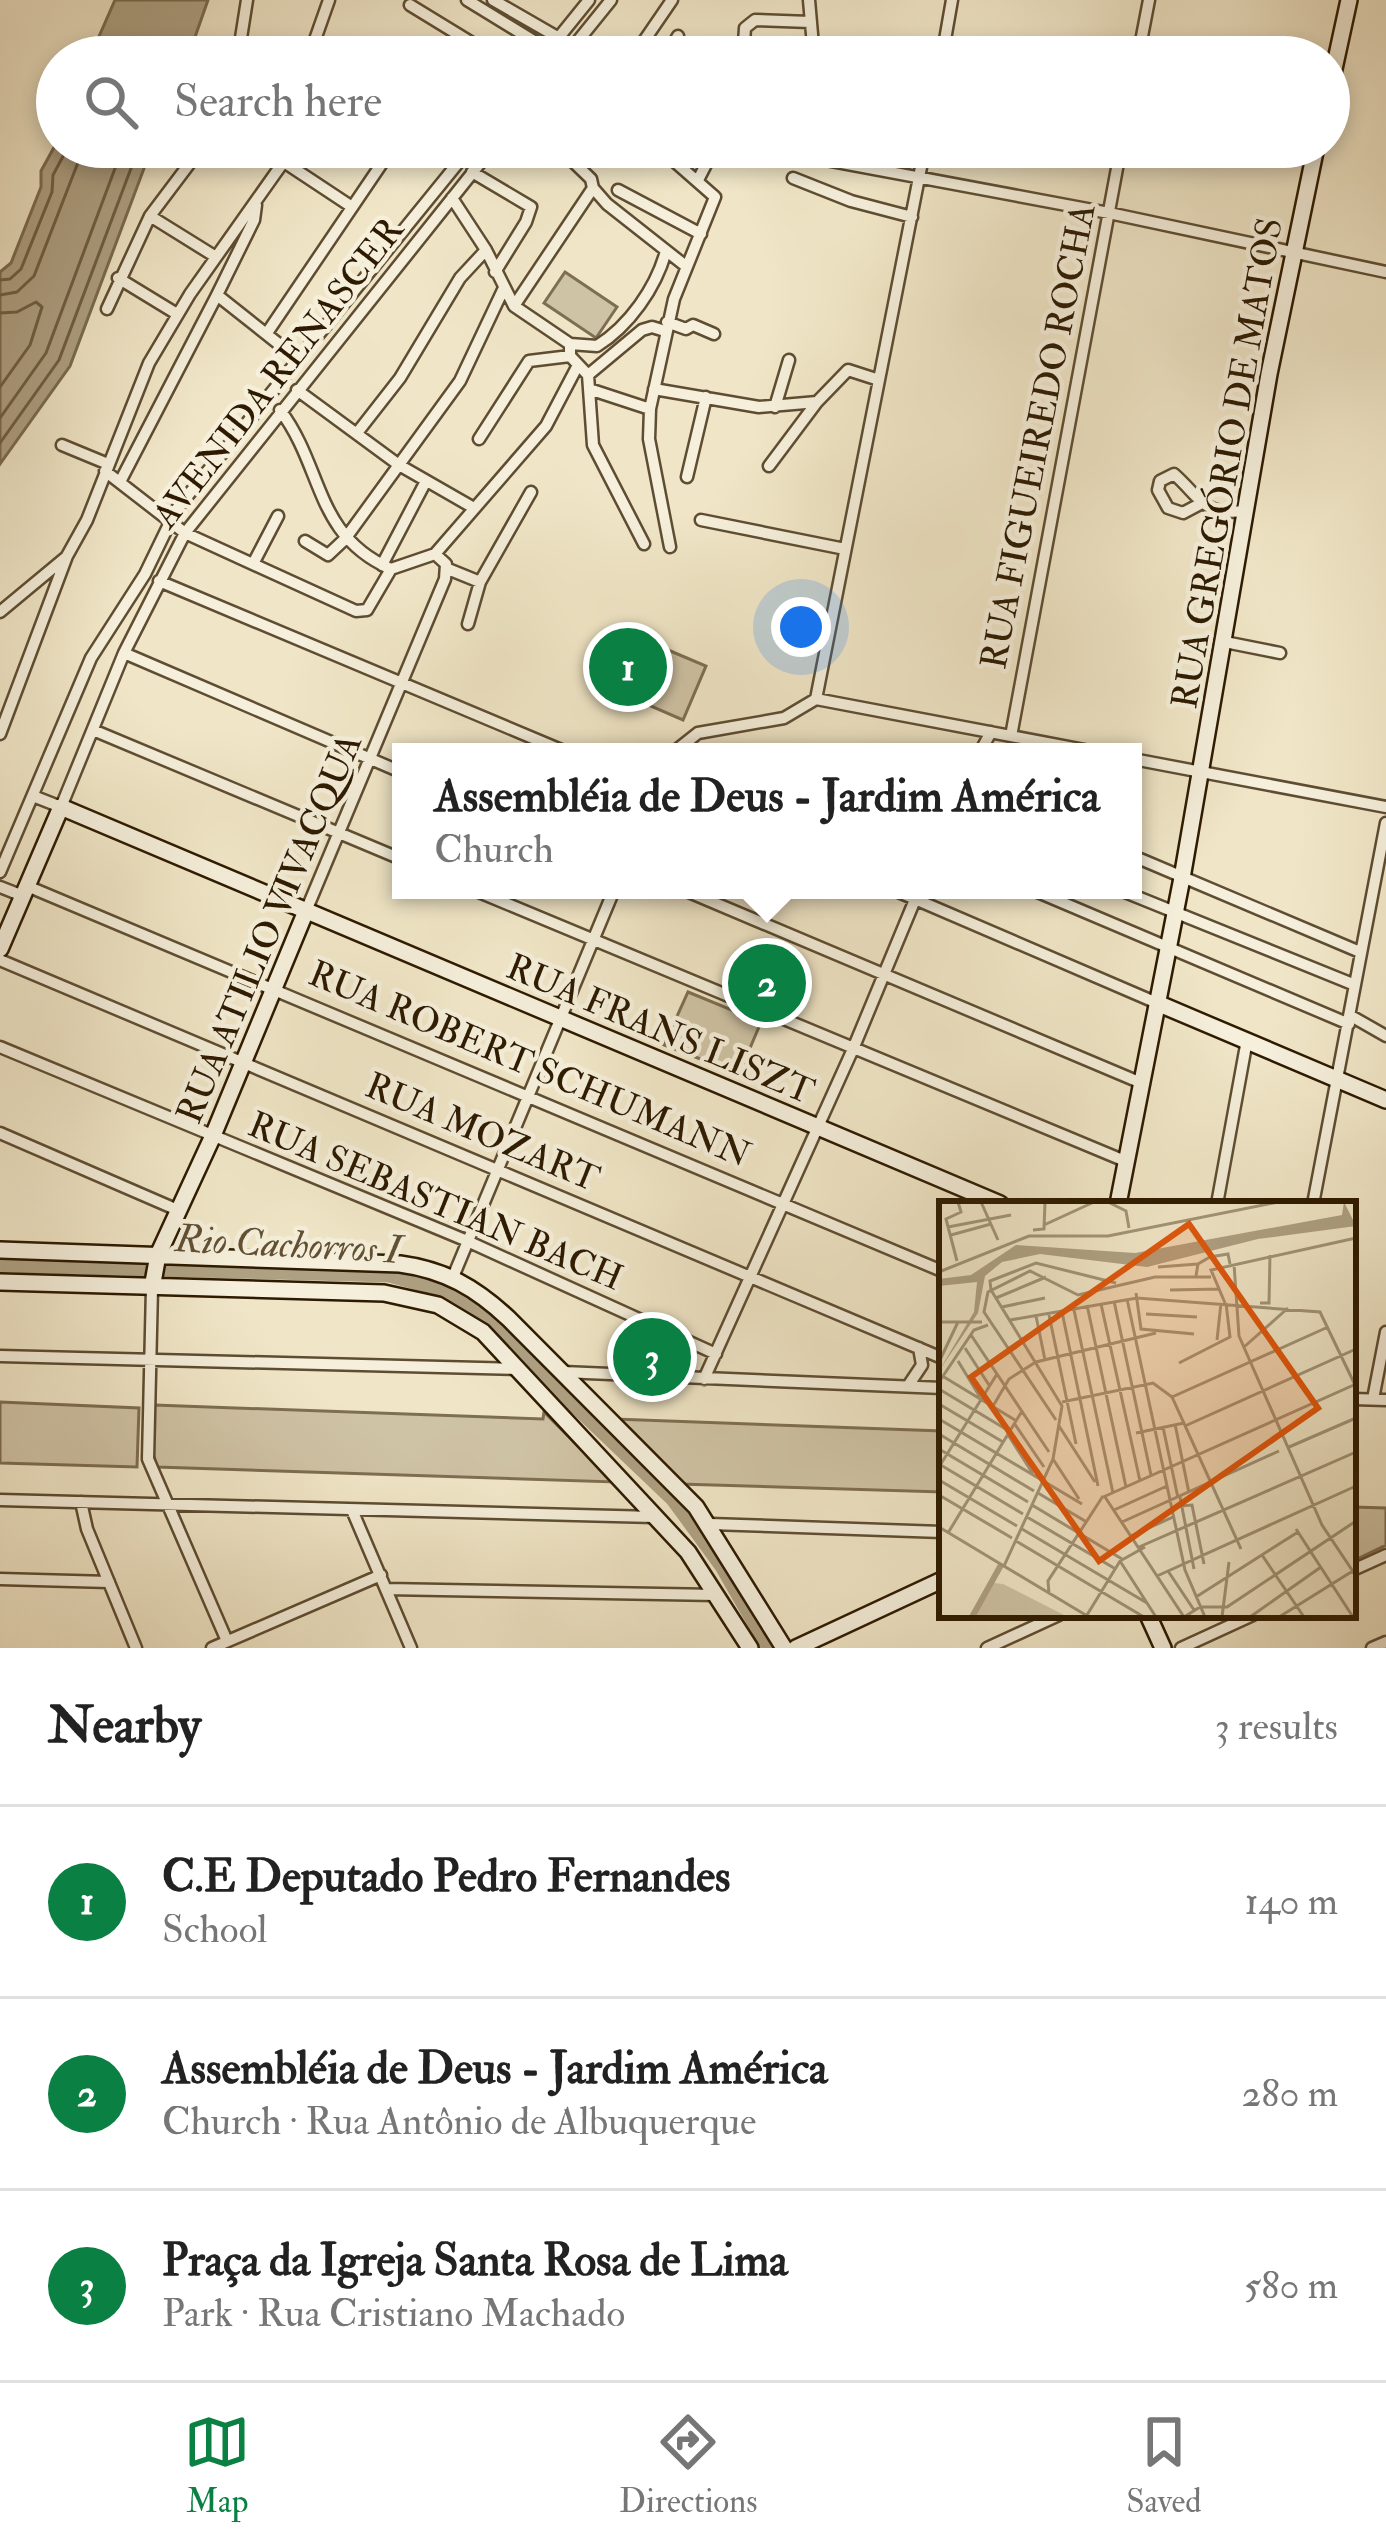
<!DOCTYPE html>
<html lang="en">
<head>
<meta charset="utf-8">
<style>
	:root { --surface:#fff; --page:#f2f2f2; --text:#222; --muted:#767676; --line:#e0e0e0; --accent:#0b8043 }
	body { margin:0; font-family:"IM FELL Double Pica",serif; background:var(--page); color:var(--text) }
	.you { position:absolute; left:801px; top:627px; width:42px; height:42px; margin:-30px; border:9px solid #fff; border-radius:50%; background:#1a73e8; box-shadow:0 0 0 18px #1a73e833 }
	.badge { display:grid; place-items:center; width:78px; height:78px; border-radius:50%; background:var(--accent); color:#fff; font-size:39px; font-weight:700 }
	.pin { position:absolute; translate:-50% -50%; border:6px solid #fff; box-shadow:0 3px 12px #0006 }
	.popup { position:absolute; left:392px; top:743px; width:750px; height:156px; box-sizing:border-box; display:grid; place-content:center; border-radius:0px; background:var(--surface); filter:drop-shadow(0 3px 9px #0005); font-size:39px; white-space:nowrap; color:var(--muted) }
	.popup b { font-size:45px; color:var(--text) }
	.popup::after { content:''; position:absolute; left:50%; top:100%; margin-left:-24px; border:24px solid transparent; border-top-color:var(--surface) }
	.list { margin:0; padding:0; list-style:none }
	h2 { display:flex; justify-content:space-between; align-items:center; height:156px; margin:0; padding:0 48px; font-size:51px }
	h2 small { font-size:39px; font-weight:400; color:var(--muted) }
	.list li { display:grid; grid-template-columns:78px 1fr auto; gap:36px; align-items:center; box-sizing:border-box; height:192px; padding:0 48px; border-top:3px solid var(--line) }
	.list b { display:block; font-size:45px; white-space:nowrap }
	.list p { margin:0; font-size:39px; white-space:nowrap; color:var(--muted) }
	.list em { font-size:39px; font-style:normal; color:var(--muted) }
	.icon { flex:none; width:66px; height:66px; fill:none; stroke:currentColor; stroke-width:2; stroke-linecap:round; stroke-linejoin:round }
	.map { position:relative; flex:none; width:1386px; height:1648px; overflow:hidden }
	.search { position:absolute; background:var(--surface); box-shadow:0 6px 18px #0003; left:36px; right:36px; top:36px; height:132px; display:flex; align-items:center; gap:30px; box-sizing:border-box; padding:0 42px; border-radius:66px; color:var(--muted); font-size:45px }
	.sheet { height:732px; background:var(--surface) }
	nav { display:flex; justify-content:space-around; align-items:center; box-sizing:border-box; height:168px; border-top:3px solid var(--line); background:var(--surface); font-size:33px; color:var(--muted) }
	nav a { display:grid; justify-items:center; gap:6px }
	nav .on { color:var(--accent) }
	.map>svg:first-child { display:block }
</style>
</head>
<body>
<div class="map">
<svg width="1386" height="1648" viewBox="0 0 1386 1648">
	<rect width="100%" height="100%" fill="#f0e6c7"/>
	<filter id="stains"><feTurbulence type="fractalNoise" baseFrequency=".00167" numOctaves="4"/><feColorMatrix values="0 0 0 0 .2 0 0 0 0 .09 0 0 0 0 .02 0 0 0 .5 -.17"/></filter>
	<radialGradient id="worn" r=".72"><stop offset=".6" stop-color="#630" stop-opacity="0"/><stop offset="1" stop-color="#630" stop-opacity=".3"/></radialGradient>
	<!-- green -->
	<path fill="#cfc3a5" stroke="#7e6e52" stroke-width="3" d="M 565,272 L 617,307 L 596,338 L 544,303 Z
		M 668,650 L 706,666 L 683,720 L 646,704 Z
		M 688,992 L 761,1022 L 739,1074 L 664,1045 Z
		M 631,1320 L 683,1342 L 693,1375 L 609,1373 Z
		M 0,1402 L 139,1408 L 137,1467 L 0,1463 Z
		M 154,1405 L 543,1419 L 544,1412 L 614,1482 L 157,1467 L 152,1449 Z
		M 614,1419 L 942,1431 L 942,1492 L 679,1484 Z
		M 1353,1507 L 1386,1508 L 1386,1545 L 1353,1561 Z"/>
	<!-- water -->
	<path fill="#aea183" stroke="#7a6b4f" stroke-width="3" d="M 115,0 L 208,0 L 188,57 L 90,57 Z
		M 57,142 L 57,147 L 152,147 L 70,366 L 0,464 L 0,272 L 11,263 L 41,187 L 41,171 Z"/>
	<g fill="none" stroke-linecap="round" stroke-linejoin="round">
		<!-- shore -->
		<path stroke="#6e5e42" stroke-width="3" d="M 0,280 L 10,279 L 21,269 L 52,192 L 53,175 L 68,147
			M 0,295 L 17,292 L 34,276 L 84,147
			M 0,313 L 17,312 L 36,302 L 42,307 L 30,345 L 0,387
			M 0,418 L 46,353 L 123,147
			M 0,443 L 59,360 L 139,147"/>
		<!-- river -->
		<path stroke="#aea183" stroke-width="15" d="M 0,1265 L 389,1275 L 434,1287 L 481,1316 L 673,1499 L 722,1566 L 769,1648"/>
		<!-- street casing -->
		<g stroke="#5e4d32" stroke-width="15">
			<path id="street" d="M 467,0 L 560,57
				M 493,0 L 592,57
				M 809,0 L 814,57
				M 410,5 L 495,57
				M 238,57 L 247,0
				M 314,57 L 311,51 L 329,0
				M 543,57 L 589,0
				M 565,57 L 611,0
				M 633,57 L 672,0
				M 666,57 L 678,36
				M 743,57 L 745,28 L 755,20 L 810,22
				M 942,57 L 952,0
				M 1138,57 L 1149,0
				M 558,147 L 591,179 L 593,188 L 607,204 L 687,267
				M 658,147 L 715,197 L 674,299 L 650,409 L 649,439 L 670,547
				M 756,147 L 1109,213 L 1386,272
				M 284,162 L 352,207
				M 472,172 L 531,207 L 526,222 L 495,272
				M 793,178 L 851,201 L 912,217
				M 698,180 L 715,147
				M 618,190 L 701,234
				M 452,198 L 486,250 L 514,306 L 570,344 L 570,356 L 588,375
				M 150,216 L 216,257
				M 118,278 L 177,314
				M 217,295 L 299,360
				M 514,306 L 593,188
				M 107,309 L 150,216 L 202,147
				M 667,322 L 686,329 L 693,325 L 714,334
				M 267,333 L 393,147
				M 570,344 L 597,346 C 629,326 656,288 666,251
				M 588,375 L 593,445 L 644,544
				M 588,375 L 642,330 L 652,327 L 665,331
				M 589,389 L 650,409
				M 654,389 L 759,407 L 817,402
				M 297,390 L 399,465 L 474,508
				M 775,407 L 789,360
				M 280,410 C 324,468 314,535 391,569
				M 357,433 L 400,378 L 460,278 L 486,250
				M 479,439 L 529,361 L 570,356
				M 62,445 L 108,464
				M 769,466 L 817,402 L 848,370 L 879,380
				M 105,471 L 185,533 L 356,611 L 367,610 L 391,569
				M 687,477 L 706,397
				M 121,480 L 217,295 L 254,220 L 256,205
				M 1200,504 L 1183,513 L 1168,508 L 1158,490 L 1160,481 L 1174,474 C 1201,498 1203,516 1244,511
				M 701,520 L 845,549
				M 305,541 L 328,555 L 345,539 L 460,381 L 503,290
				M 254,562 L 278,516
				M 382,565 L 426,481
				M 391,569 L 435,554 L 546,426 L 577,367
				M 448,569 L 480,582 L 531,492
				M 159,581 L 566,752
				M 0,612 L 65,558
				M 468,624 L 480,582
				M 1225,642 L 1280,653
				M 124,653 L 401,772
				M 816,699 L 925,147
				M 816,699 L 1095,752
				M 93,730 L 401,859
				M 0,734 L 67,556 L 87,520 L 149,363 L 190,294 L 294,147
				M 1011,736 L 1121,147
				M 674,752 L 698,733 L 784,718 L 816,699
				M 892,752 L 900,752
				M 980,752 L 991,732
				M 1133,759 L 1386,807
				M 33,796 L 61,807 L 124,653 L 185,533 L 493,147
				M 1133,856 L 1360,952
				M 0,872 L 91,658 L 145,574 L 176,510 L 471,147
				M 27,886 L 942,1271
				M 0,887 L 23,896
				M 474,890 L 1125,1161
				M 684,890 L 1139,1082
				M 894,890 L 1157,1003
				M 1033,890 L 1349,1024
				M 1120,890 L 1355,985
				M 306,911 L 445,579 L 446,564 L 435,554
				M 0,960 L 942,1358
				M 1351,1016 L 1386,1036
				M 0,1047 L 465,1240 L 716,1354
				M 0,1133 L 180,1211
				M 1217,1204 L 1247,1040
				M 1313,1204 L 1386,823
				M 453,1277 L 614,890
				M 152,1288 L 148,1459 L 227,1641
				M 0,1356 L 519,1369
				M 563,1372 L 942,1388
				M 704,1379 L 853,1049 L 919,890
				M 908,1386 L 922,1365 L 919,1348
				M 1353,1399 L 1386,1400
				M 1373,1399 L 1386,1332
				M 0,1500 L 654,1517
				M 81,1502 L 87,1529 L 136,1648
				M 352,1510 L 411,1648
				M 710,1524 L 942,1532
				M 1353,1570 L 1386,1555
				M 0,1579 L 109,1582
				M 386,1589 L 716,1595
				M 212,1648 L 381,1575
				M 987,1648 L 1059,1615
				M 1181,1648 L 1253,1615
				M 1372,1648 L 1386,1642"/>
		</g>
		<!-- secondary casing -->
		<g stroke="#2d1a00" stroke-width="20">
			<path id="secondary" d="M 1329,92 L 1349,0
				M 0,949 L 61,807 L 1000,1204
				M 1157,1003 L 1386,1100
				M 1118,1204 L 1182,878 L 1269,374 L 1316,147
				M 0,1250 L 400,1264 C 445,1270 476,1288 509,1319 L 696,1507 L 784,1648
				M 0,1282 L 384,1293 L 438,1305 L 483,1332 L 688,1552 L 750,1648
				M 152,1288 L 158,1255 L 212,1138 L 306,911
				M 1148,1615 L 1163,1648
				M 796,1648 L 942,1580"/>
		</g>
		<!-- street -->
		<use href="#street" stroke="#f5efdb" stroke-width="10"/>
		<!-- secondary -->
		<use href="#secondary" stroke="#f5efdb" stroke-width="15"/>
	</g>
	<g text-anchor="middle" stroke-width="9" stroke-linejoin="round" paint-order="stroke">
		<!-- street labels -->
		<g font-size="36" fill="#2d1a00" stroke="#f5efdb">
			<text transform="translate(277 372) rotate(-52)" y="13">AVENIDA RENASCER</text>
			<text transform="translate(1037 436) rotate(-79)" y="13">RUA FIGUEIREDO ROCHA</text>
			<text transform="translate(1226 463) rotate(-80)" y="13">RUA GREGÓRIO DE MATOS</text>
			<text transform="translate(268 928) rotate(-67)" y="13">RUA ATILIO VIVACQUA</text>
			<text transform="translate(661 1028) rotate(23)" y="13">RUA FRANS LISZT</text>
			<text transform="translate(530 1063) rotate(23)" y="13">RUA ROBERT SCHUMANN</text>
			<text transform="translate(483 1131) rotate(23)" y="13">RUA MOZART</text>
			<text transform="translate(436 1200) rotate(23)" y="13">RUA SEBASTIAN BACH</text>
		</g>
		<!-- water labels -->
		<g font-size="39" font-style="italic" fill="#615034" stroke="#f5efdb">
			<text transform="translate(288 1243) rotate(3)" y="14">Rio Cachorros I</text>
		</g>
	</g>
	<!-- overview -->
	<g transform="translate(939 1201)">
		<rect width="417" height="417" fill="#f0e6c7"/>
		<path d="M 55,382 L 64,383 L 129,416 L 35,416 Z" fill="#cfc3a5"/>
		<path d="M 405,1 L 417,25 L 319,38 L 208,66 L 101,53 L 63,61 L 46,75 L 39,112 L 0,170 L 35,111 L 38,81 L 0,85 L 0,78 L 32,74 L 77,44 L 196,52 L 403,14 Z" fill="#aea183"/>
		<path fill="none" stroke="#aea183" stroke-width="6" d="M 33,416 L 62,364"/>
		<path fill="none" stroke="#a29477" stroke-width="3" d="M 42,1 L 59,39M 169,1 L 187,10 L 190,27M 105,24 L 155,1M 9,26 L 72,14M 94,29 L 105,28 L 106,1M 12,34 L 52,23M 18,60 L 7,18 L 22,11 L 19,1M 295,63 L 300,135 L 383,324 L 417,375M 219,66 L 259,63M 0,71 L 90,35 L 169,35 L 339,1M 257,75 L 259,63 L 271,56 L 289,53 L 291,63M 52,89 L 123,205 L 114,258 L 65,365M 52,89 L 51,80 L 97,62 L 177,82M 231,89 L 281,88M 197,92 L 202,128 L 255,133M 57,97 L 107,76M 188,98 L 246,369 L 266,416M 175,100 L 212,274M 286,102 L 272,69 L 417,37M 321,102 L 330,102 L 331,54M 162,103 L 201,280M 148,104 L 187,286M 63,106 L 106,97M 135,109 L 174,292M 123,111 L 159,285M 207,113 L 258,116M 110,114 L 137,243M 97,115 L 106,159M 71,119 L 198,97 L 381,111 L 417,186M 0,121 L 43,121M 32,134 L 110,251M 278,139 L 282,102M 305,146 L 349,107M 26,147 L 50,184M 19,160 L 41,196M 0,161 L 19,121M 240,162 L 291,136 L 287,102M 5,176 L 76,219M 0,181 L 35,129 L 49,124M 0,188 L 70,230M 233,196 L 389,126M 123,201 L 214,182 L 233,196 L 302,348M 0,203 L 64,241M 54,205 L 70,178 L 97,161 L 217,132M 0,218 L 143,303M 117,219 L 45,111 L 49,91 L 91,70 L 139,94 L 216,76 L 272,76M 75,222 L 105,266M 236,223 L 250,292M 120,225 L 156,281M 246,225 L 417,148M 224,226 L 239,297M 68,232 L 94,273M 197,232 L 245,222M 0,233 L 95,290M 350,246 L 417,217M 0,248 L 89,301M 114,258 L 140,298M 0,263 L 84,313M 0,266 L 58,173M 0,279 L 78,325M 99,292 L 146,320M 0,294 L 73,337M 166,296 L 245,416M 241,296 L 255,368M 162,297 L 417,183M 93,304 L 183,358M 242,305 L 253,304 L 265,363M 175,309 L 228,285M 88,316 L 175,367M 183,321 L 340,250M 0,326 L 150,416M 83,328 L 208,402M 357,328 L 414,416M 9,332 L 83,210M 192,335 L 234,316M 77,340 L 205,416M 200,346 L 417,251M 323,354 L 365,416M 181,360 L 217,416M 229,370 L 255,409M 218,375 L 417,285M 110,392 L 109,380 L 164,295M 257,396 L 359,331M 148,414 L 181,360 L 206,346M 245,416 L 261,406 L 288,406 L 417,320M 283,416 L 290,361M 311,416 L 382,366M 340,416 L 417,368"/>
		<path fill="#df560b" fill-opacity="0.15" stroke="#df560b" stroke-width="6" d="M 250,23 L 379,207 L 160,360 L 32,176 Z"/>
		<rect width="417" height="417" fill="none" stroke="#2d1a00" stroke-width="6"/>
	</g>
	<rect width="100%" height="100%" filter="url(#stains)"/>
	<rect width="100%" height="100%" fill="url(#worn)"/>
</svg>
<div class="you"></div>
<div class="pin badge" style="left:628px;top:667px">1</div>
<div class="pin badge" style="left:767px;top:983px">2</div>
<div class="popup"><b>Assembléia de Deus - Jardim América</b>Church</div>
<div class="pin badge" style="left:652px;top:1357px">3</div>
<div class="search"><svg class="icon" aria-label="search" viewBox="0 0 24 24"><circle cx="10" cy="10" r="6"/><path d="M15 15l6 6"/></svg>Search here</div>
</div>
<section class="sheet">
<h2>Nearby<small>3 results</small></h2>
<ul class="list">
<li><span class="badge">1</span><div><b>C.E Deputado Pedro Fernandes</b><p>School</p></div><em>140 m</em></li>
<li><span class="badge">2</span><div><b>Assembléia de Deus - Jardim América</b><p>Church · Rua Antônio de Albuquerque</p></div><em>280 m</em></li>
<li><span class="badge">3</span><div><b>Praça da Igreja Santa Rosa de Lima</b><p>Park · Rua Cristiano Machado</p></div><em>580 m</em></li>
</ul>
</section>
<nav>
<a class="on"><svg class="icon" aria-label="map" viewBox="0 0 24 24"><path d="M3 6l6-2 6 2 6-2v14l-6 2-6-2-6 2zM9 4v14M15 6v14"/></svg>Map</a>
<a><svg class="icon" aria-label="directions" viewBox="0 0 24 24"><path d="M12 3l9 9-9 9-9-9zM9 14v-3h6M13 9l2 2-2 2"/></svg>Directions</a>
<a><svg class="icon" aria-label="saved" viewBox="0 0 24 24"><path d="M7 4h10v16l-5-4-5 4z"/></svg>Saved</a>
</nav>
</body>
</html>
